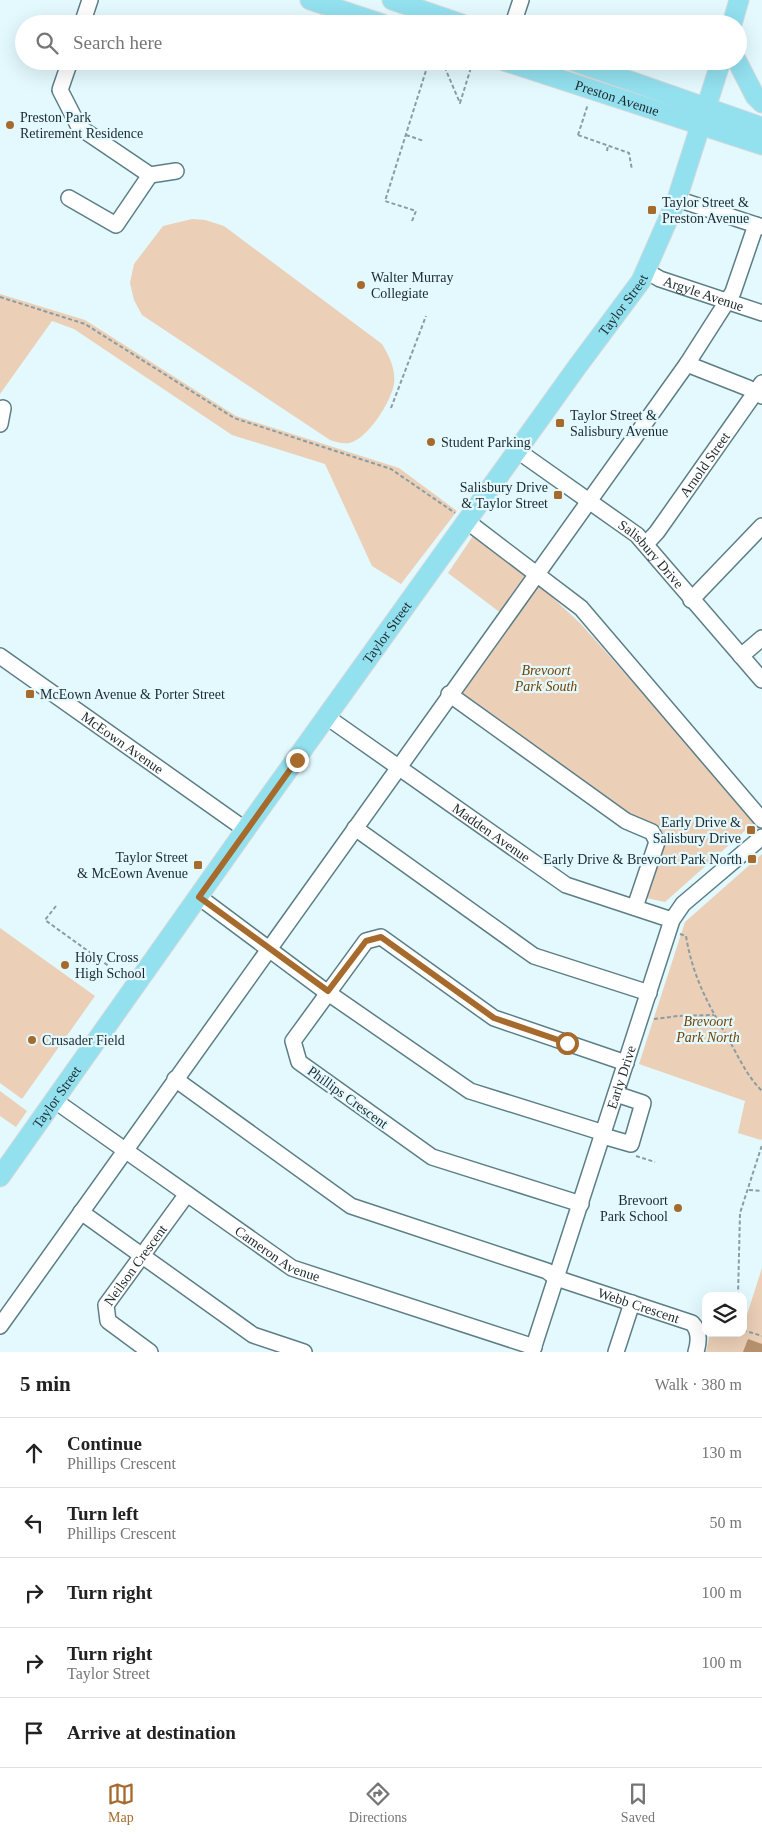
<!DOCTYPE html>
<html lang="en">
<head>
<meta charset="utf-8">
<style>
	:root { --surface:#fff; --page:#f2f2f2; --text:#222; --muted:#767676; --line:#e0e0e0; --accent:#a66b2c }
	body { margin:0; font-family:"Times New Roman",serif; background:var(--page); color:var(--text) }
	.controls { position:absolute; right:15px; bottom:15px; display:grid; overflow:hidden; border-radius:10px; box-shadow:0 5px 20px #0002 }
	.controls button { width:45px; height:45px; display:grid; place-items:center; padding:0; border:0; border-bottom:1px solid var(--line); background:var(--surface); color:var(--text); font:25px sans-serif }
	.stop { position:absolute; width:15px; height:15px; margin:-11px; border:4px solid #a66b2c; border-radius:50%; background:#fff }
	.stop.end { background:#a66b2c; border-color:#fff; box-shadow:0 1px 5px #0008 }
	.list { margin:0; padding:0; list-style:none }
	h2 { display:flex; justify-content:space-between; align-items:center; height:65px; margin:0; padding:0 20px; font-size:21px }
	h2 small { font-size:16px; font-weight:400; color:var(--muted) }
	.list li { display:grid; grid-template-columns:32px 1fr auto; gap:15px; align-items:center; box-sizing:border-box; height:70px; padding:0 20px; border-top:1px solid var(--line) }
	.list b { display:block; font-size:19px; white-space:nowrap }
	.list p { margin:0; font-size:16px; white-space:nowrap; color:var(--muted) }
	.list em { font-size:16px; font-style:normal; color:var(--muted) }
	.icon { flex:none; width:28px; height:28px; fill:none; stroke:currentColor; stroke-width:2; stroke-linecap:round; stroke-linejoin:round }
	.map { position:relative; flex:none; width:762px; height:1352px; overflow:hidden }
	.search { position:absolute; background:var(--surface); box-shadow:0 5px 20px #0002; left:15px; right:15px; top:15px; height:55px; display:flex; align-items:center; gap:12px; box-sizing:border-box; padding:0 18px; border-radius:28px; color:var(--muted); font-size:19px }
	.sheet { height:415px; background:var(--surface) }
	nav { display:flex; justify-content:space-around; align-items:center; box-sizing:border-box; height:70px; border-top:1px solid var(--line); background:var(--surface); font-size:14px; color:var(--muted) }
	nav a { display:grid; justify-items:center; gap:2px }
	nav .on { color:var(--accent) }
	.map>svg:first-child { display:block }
</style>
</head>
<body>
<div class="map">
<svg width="762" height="1352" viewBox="0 0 762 1352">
	<rect width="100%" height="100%" fill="#e3f9fe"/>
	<!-- green -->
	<path fill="#ebcfb7" d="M 192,219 L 205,220 L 224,226 L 382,344 C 389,356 396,369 394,384 C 391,402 367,440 349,443 C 342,444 336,442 330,440 L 142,315 L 134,300 L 130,283 L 134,264 L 163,226 Z
		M 0,294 L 85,320 L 236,416 L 399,468 L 457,511 L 401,584 L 372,566 L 325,464 L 232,435 L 74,329 L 52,321 L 0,394 Z
		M 473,536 L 541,587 L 581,624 L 756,821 L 665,902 L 642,897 L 662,845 L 629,816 L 461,694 L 461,688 L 510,620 L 448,573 Z
		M 762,854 L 762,1139 L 761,1140 L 738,1133 L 745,1101 L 639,1064 L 685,922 Z
		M 0,928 L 95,996 L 22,1099 L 0,1083 Z
		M 0,1091 L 27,1111 L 16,1127 L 0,1116 Z
		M 762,1268 L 762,1352 L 706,1352 L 710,1333 L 743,1333 L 743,1327 Z"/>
	<!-- water -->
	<path fill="#b6916e" d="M 748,1339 L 762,1344 L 762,1352 L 743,1352 Z"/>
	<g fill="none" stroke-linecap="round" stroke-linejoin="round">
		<!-- minor casing -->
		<g stroke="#5c7e86" stroke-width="18">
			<g id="minor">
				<path d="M 82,24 L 90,0"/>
				<path d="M 513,24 L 521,0"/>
				<path d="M 70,61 L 60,90 L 79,127 L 150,175 L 176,171"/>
				<path d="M 69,198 L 116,225 L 150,175"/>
				<path d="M 677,199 L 762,227"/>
				<path id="s1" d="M 646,271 L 660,279 L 762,313"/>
				<path d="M 687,364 L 748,388 L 762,396"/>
				<path d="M 0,424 L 3,408"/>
				<path id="s2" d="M 518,451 L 637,535 L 762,680"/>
				<path d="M 468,522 L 581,608 L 762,820"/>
				<path id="s3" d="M 646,544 L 657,532 L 762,383"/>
				<path d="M 691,600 L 762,526"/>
				<path id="s4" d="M 0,656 L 246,830"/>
				<path d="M 741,656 L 762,638"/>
				<path d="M 449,694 L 626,821 L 652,832 L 657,842 L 635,907"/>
				<path id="s5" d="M 327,717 L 566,885 L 672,920"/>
				<path d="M 355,828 L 534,956 L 649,993"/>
				<path d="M 199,897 L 321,988 L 470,1091 L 604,1133"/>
				<path id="s6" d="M 175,1079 L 351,1206 L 547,1271 L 556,1278 L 692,1323 C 700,1331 699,1342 696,1352"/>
				<path id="s7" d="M 54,1100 L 292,1268 L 534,1347"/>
				<path d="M 603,1136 L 631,1144 L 643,1103 L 616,1094"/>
				<path d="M 581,1204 L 432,1157 L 299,1062 L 293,1041 L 366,941 L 381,937 L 494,1018 L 626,1063"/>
				<path d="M 81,1212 L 253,1335 L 304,1352"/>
				<path d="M 0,1326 L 687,364 L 733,292 L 756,225"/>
				<path id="s8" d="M 150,1352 L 108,1321 L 106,1305 L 187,1194"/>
				<path id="s9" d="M 532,1352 L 672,920 L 683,904 L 762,837"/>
				<path d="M 616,1352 L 632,1303"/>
			</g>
		</g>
		<!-- major casing -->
		<g stroke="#d6d9d9" stroke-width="21">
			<g id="major">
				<path d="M 310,0 L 383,24"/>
				<path d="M 392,0 L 462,24"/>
				<path d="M 732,24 L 739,0"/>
				<path id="s10" d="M 504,61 L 762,145"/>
				<path d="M 573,61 L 762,127"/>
				<path d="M 737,61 L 755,96 L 762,103"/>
				<path id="s11" d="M 0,1177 L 253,819 L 577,367 L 641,281 L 677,199 L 721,61"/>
			</g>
		</g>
		<!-- path -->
		<path stroke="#8a9da1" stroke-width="2" stroke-dasharray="4 2.5" stroke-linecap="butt" d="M 442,61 L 460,103 L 473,61
			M 406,135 L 424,141
			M 578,135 L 629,153 L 632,170
			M 578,135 L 588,104
			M 607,151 L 608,145
			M 412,221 L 416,211 L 385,201 L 429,61
			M 0,297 L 85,324 L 234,418 L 391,469 L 455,513
			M 391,408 L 426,316
			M 56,906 L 45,920 L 124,977
			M 680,934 L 686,936 C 692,973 706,1001 725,1033 C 737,1053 745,1074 762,1091
			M 654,1019 L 678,1016 L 714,1015
			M 636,1156 L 655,1162
			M 749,1190 L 762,1191
			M 738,1296 L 740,1213 L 762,1145
			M 743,1330 L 762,1336"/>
		<!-- minor -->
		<use href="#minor" stroke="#fff" stroke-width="15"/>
		<!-- major -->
		<use href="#major" stroke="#93e0ef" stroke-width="19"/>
	</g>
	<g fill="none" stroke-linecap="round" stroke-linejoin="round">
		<!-- route -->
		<path stroke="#a66b2c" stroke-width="6" d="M 297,760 L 199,897 L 328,991 L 366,941 L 381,937 L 494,1018 L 567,1043"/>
	</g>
	<!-- markers -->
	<g fill="#a66b2c" stroke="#e3f9fe" stroke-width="2">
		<circle cx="10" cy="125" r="5"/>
		<rect x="647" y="205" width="10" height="10" rx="2.5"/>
		<circle cx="361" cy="285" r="5"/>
		<rect x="555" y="418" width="10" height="10" rx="2.5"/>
		<circle cx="431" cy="442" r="5"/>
		<rect x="553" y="490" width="10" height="10" rx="2.5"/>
		<rect x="25" y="689" width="10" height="10" rx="2.5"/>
		<rect x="746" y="825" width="10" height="10" rx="2.5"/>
		<rect x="747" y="854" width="10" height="10" rx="2.5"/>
		<rect x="193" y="860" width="10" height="10" rx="2.5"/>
		<circle cx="65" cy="965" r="5"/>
		<circle cx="32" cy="1040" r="5"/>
		<circle cx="678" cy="1208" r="5"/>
	</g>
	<g text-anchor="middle" stroke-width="4.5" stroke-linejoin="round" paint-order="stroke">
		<!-- street labels -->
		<g font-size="14" fill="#1c2a2e" stroke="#e3f9fe">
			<text dy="5" stroke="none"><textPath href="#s10" startOffset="119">Preston Avenue</textPath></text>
			<text dy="5" stroke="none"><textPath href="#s1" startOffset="62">Argyle Avenue</textPath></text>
			<text dy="5" stroke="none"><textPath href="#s11" startOffset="1072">Taylor Street</textPath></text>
			<text dy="5" stroke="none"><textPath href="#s3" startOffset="99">Arnold Street</textPath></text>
			<text dy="5" stroke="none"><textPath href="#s2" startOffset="169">Salisbury Drive</textPath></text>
			<text dy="5" stroke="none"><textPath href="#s11" startOffset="668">Taylor Street</textPath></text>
			<text dy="5" stroke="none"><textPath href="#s4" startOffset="150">McEown Avenue</textPath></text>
			<text dy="5" stroke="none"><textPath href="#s5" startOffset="201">Madden Avenue</textPath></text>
			<text dy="5" stroke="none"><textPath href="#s9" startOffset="289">Early Drive</textPath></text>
			<text dy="5" stroke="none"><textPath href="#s11" startOffset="98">Taylor Street</textPath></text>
			<text transform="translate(348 1097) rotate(36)" y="5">Phillips Crescent</text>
			<text dy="5" stroke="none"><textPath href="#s7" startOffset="272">Cameron Avenue</textPath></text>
			<text dy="5" stroke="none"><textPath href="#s8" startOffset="118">Neilson Crescent</textPath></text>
			<text dy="5" stroke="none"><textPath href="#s6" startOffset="522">Webb Crescent</textPath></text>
		</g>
		<!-- poi labels -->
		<g font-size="14" fill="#1c2a2e" stroke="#e3f9fe" text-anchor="start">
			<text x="20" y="122">Preston Park<tspan x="20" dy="16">Retirement Residence</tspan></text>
			<text x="662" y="207">Taylor Street &amp;<tspan x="662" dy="16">Preston Avenue</tspan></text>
			<text x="371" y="282">Walter Murray<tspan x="371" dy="16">Collegiate</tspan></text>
			<text x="570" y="420">Taylor Street &amp;<tspan x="570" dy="16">Salisbury Avenue</tspan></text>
			<text x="441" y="447">Student Parking</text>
			<text x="548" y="492" text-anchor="end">Salisbury Drive<tspan x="548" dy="16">&amp; Taylor Street</tspan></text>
			<text x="40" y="699">McEown Avenue &amp; Porter Street</text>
			<text x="741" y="827" text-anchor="end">Early Drive &amp;<tspan x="741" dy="16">Salisbury Drive</tspan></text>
			<text x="188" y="862" text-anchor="end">Taylor Street<tspan x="188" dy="16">&amp; McEown Avenue</tspan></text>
			<text x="742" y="864" text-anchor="end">Early Drive &amp; Brevoort Park North</text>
			<text x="75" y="962">Holy Cross<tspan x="75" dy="16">High School</tspan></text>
			<text x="42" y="1045">Crusader Field</text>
			<text x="668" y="1205" text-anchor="end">Brevoort<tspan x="668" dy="16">Park School</tspan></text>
		</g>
		<!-- park labels -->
		<g font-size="14" font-style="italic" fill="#734202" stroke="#e3f9fe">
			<text x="546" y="675">Brevoort<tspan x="546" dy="16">Park South</tspan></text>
			<text x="708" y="1026">Brevoort<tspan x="708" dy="16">Park North</tspan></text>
		</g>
	</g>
</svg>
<div class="controls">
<button><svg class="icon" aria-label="layers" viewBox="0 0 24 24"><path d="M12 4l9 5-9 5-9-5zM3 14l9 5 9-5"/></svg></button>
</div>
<div class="stop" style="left:567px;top:1043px"></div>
<div class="stop end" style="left:297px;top:760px"></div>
<div class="search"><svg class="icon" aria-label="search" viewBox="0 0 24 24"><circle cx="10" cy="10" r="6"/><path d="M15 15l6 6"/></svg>Search here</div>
</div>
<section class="sheet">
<h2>5 min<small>Walk · 380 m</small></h2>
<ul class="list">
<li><svg class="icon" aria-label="ahead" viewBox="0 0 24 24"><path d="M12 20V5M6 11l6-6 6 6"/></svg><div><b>Continue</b><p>Phillips Crescent</p></div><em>130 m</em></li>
<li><svg class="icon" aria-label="left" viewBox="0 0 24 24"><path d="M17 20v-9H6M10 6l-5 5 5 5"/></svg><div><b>Turn left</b><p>Phillips Crescent</p></div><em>50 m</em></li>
<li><svg class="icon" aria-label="right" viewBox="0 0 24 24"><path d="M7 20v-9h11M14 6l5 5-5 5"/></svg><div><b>Turn right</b></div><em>100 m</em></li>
<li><svg class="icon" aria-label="right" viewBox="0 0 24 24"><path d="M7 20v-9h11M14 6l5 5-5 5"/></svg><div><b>Turn right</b><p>Taylor Street</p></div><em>100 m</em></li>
<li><svg class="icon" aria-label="arrive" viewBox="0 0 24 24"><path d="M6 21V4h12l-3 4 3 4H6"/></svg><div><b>Arrive at destination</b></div></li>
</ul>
</section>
<nav>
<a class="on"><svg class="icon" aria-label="map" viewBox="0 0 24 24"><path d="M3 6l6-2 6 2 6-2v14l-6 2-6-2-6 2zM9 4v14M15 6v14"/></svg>Map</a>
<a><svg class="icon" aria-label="directions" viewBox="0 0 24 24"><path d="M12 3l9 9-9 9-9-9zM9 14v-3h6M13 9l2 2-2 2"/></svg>Directions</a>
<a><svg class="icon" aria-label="saved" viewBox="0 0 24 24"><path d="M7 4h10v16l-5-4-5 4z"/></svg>Saved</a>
</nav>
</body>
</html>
